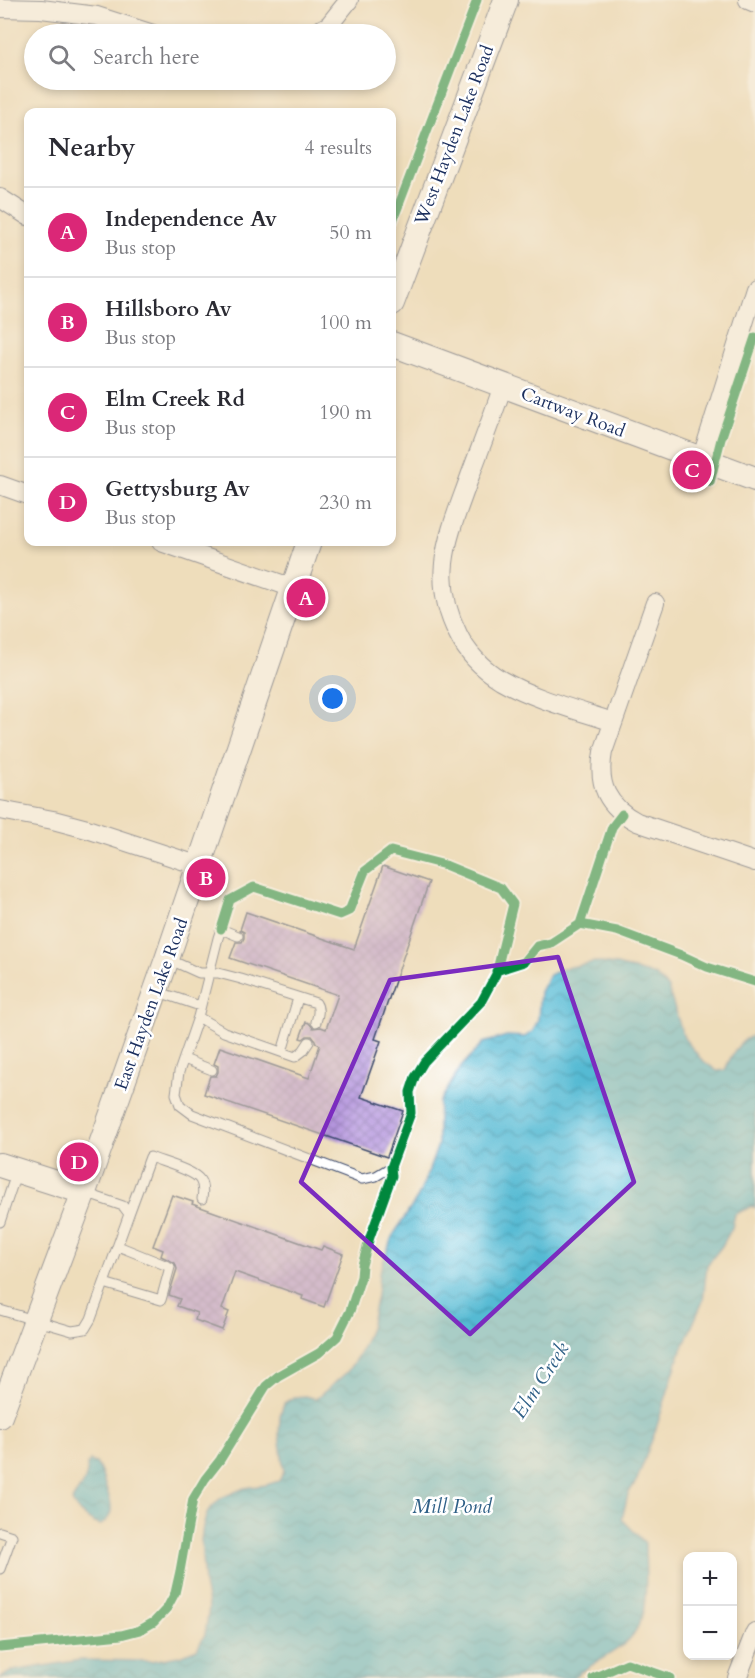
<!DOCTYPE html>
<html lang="en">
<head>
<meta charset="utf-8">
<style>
	:root { --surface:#fff; --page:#f2f2f3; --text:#2b2b33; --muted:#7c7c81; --line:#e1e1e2; --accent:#db2777 }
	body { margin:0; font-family:Cardo,serif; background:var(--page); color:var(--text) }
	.controls { position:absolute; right:18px; bottom:18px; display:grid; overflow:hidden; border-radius:12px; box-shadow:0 3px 9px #0003 }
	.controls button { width:54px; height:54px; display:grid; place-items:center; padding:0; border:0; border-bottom:2px solid var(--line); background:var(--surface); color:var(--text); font:30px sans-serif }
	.you { position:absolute; left:333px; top:699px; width:21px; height:21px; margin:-15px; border:4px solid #fff; border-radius:50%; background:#1a73e8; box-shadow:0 0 0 9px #1a73e833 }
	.badge { display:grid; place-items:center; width:39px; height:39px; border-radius:50%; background:var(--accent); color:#fff; font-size:20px; font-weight:700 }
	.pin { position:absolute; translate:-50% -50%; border:3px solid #fff; box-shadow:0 2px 6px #0006 }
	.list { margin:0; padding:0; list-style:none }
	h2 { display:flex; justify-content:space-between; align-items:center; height:78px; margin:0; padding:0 24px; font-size:26px }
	h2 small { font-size:20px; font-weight:400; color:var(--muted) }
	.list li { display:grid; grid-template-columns:39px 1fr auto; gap:18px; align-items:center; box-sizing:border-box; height:90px; padding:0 24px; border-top:2px solid var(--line) }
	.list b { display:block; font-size:22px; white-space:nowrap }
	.list p { margin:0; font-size:20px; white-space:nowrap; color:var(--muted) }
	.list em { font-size:20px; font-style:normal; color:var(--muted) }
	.icon { flex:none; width:33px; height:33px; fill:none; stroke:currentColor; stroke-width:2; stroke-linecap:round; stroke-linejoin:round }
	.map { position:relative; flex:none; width:755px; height:1678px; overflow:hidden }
	.search { position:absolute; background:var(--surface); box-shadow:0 3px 9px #0003; left:24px; top:24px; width:372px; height:66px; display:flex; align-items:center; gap:15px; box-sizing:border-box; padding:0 21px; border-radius:33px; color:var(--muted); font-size:22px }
	.panel { position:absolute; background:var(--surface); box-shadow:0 3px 9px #0003; left:24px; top:108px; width:372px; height:438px; border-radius:12px }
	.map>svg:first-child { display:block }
</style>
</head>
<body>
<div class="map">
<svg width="755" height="1678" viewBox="0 0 755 1678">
	<defs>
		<pattern id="water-waves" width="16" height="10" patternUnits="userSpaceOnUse" patternTransform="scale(1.5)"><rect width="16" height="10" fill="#54bad3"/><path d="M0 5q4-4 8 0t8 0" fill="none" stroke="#4598ae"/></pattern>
		<pattern id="building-cross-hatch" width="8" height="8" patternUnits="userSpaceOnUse" patternTransform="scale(1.5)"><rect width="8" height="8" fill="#b393dd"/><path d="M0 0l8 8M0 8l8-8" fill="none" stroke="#9178b6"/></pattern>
	</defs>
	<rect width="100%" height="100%" fill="#fff"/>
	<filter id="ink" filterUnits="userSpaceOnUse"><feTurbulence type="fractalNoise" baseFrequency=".0167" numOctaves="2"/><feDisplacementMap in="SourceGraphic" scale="12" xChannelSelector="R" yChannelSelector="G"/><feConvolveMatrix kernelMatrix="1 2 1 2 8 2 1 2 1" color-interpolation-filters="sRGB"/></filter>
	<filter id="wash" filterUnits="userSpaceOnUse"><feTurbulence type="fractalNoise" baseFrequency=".008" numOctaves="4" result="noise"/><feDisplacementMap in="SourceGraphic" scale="24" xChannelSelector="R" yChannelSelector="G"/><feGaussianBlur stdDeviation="1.35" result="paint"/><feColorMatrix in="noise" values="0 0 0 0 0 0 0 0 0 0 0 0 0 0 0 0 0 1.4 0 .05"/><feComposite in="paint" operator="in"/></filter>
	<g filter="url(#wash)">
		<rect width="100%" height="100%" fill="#edb"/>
		<!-- water -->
		<path fill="url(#water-waves)" stroke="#387498" stroke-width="1.5" d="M 595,962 L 617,965 L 656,976 L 668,988 L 684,1038 L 701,1059 L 717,1071 L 725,1070 C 731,1056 739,1039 755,1035 L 755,1208 L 753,1206 L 735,1214 L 732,1228 L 722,1246 L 707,1265 L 703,1301 L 679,1356 L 655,1432 L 637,1480 L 628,1494 L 622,1519 L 645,1543 C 645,1575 653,1622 623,1645 C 607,1657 589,1666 572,1678 L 0,1678 L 12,1671 L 81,1660 L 151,1661 L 179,1656 L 197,1649 L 205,1634 L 209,1608 L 204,1585 L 201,1540 L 203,1526 L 208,1511 L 221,1498 L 244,1488 L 266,1485 L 279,1481 L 284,1471 L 279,1435 L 280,1416 L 284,1403 L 294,1397 L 305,1396 L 316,1399 L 347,1372 L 359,1354 L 370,1328 L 377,1295 L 379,1274 L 392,1237 L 418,1197 L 429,1170 L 438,1145 L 438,1120 L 439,1103 L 461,1067 L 483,1043 L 507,1036 L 525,1037 L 533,1031 L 538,1020 L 540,992 L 549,975 L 564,968 Z
			M 90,1461 L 96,1463 C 101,1471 103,1476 105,1485 C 110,1501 118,1513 101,1525 C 92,1524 74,1509 72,1501 C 78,1489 89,1480 87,1466 Z"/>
		<g id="blocks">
			<!-- building -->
			<path fill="url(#building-cross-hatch)" d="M 383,866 L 429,882 L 375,1039 L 381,1041 L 361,1097 L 403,1111 L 387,1157 L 204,1094 L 210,1076 L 216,1076 L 218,1072 L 218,1066 L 214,1064 L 220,1047 L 309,1078 L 320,1045 L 316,1043 L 315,1040 L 312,1036 L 307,1036 L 303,1039 L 300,1038 L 306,1022 L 309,1023 L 313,1028 L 321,1027 L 326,1029 L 338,995 L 230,958 L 236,942 L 242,942 L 244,938 L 244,932 L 240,930 L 246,912 L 354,949 Z
				M 172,1195 L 193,1202 L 192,1204 L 321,1250 L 323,1246 L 343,1254 L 324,1307 L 302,1299 L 303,1296 L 235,1272 L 222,1309 L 229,1312 L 222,1330 L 195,1320 L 197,1313 L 177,1306 L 180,1299 L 169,1295 L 177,1269 L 175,1263 L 161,1256 L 163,1250 L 153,1246 Z"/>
		</g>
	</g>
	<g filter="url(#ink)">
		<use href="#blocks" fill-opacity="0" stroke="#3b496c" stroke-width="1.5"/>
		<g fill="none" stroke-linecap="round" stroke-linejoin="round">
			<!-- lane casing -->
			<g stroke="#3b496c" stroke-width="11">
				<path id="lane" d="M 238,936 L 221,929 L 218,938 L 198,1017 L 179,1072 L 176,1094 L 180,1105 L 192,1114 L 362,1179 L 376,1176 L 391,1167
					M 168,959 L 199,973 L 218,973 L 241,979 L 316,1003 C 320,1009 318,1016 316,1022
					M 156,991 L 200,1006
					M 198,1017 L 224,1032 L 295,1057 L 303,1051 L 309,1042
					M 282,1052 L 298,998
					M 184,1059 L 212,1070
					M 129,1214 L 150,1157 C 162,1162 194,1170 200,1180 C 204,1186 203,1193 202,1199
					M 0,1222 L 17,1171
					M 104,1283 L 161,1300 L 170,1267 L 118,1246
					M 0,1310 L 72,1331 L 85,1329 L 91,1319 L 129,1214 L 123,1206 L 85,1193
					M 0,1532 L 12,1536 L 0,1569"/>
			</g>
			<!-- street casing -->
			<g stroke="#3b496c" stroke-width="20">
				<path id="street" d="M 748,0 L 755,3
					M 0,8 L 41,9 L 97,16 L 153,34
					M 313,34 L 329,25 L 349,0
					M 0,198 L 28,216
					M 503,385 C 493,416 481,446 470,476 C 450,533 428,575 458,634 C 467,653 483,669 501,680 C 534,699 577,710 613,722
					M 701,460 L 755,288
					M 0,485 L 28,495
					M 161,542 L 293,588
					M 655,603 L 603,752 C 597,785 607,806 637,822 L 755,862
					M 0,810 L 53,820 L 87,829 L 200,866
					M 737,1678 L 755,1632"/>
			</g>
			<!-- secondary casing -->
			<g stroke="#3b496c" stroke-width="26">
				<path id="secondary" d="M 392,303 L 506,0
					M 392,344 L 755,479
					M 0,1165 L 84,1192
					M 0,1416 L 84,1192 L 167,959 L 309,542"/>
			</g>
			<!-- lane -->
			<use href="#lane" stroke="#fff" stroke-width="9"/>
			<!-- street -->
			<use href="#street" stroke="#fff" stroke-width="18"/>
			<!-- secondary -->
			<use href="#secondary" stroke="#fff" stroke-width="24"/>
			<!-- cycleway casing -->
			<g stroke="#fff" stroke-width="13">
				<path id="cycleway" d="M 392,223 L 477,0
					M 710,482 L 721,439 L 755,337
					M 622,814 L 612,827 L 580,924 L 617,931 L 681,955 L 707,967 L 755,982
					M 496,971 L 524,962 L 537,946 L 551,943 L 580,924
					M 0,1647 L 121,1635 L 140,1630 L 154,1622 L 167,1608 L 175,1593 L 180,1571 L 193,1499 L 205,1479 L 220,1460 L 266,1386 L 278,1376 L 319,1353 L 337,1337 L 350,1311 L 361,1277 L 362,1265 L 370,1237 L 392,1176 L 391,1167 L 411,1113 L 410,1092 L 415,1077 L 424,1062 L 481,1002 L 496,974 L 513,904 L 501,888 L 445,865 L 391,851 L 365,871 L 349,911 L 340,915 L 254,887 L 230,900 L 221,929
					M 593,1678 L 627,1663 L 670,1678"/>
			</g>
			<!-- cycleway -->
			<use href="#cycleway" stroke="#00873e" stroke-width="9"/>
		</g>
	</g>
	<!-- marked area -->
	<path d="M0 0H755V1678H0ZM 558,957 L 634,1182 L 470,1334 L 301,1182 L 390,980 Z" fill="#edb" fill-opacity=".55" fill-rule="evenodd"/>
	<path fill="none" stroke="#7b2cbf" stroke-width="4.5" stroke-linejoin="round" d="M 558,957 L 634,1182 L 470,1334 L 301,1182 L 390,980 Z"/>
	<g text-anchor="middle" stroke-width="5" stroke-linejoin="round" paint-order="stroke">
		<!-- street labels -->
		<g font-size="18" fill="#1b2f5e" stroke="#fff">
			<text transform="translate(454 135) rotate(-69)" y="6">West Hayden Lake Road</text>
			<text transform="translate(573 412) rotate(21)" y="6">Cartway Road</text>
			<text transform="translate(151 1004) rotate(-70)" y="6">East Hayden Lake Road</text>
		</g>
		<!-- water labels -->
		<g font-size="20" font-style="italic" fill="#2f6087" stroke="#fff">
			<text transform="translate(540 1380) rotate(-57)" y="7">Elm Creek</text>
			<text x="452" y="1513">Mill Pond</text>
		</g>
	</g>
</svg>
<div class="controls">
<button>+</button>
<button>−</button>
</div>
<div class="you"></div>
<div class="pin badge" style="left:306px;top:598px">A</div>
<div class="pin badge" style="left:206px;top:878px">B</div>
<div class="pin badge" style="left:692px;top:470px">C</div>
<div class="pin badge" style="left:79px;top:1162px">D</div>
<div class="search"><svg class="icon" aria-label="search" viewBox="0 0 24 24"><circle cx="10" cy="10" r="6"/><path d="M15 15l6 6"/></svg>Search here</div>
<section class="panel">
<h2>Nearby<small>4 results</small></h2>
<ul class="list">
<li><span class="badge">A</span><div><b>Independence Av</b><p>Bus stop</p></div><em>50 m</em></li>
<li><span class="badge">B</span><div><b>Hillsboro Av</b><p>Bus stop</p></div><em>100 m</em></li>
<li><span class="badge">C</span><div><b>Elm Creek Rd</b><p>Bus stop</p></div><em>190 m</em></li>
<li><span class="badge">D</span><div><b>Gettysburg Av</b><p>Bus stop</p></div><em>230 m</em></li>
</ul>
</section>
</div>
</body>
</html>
